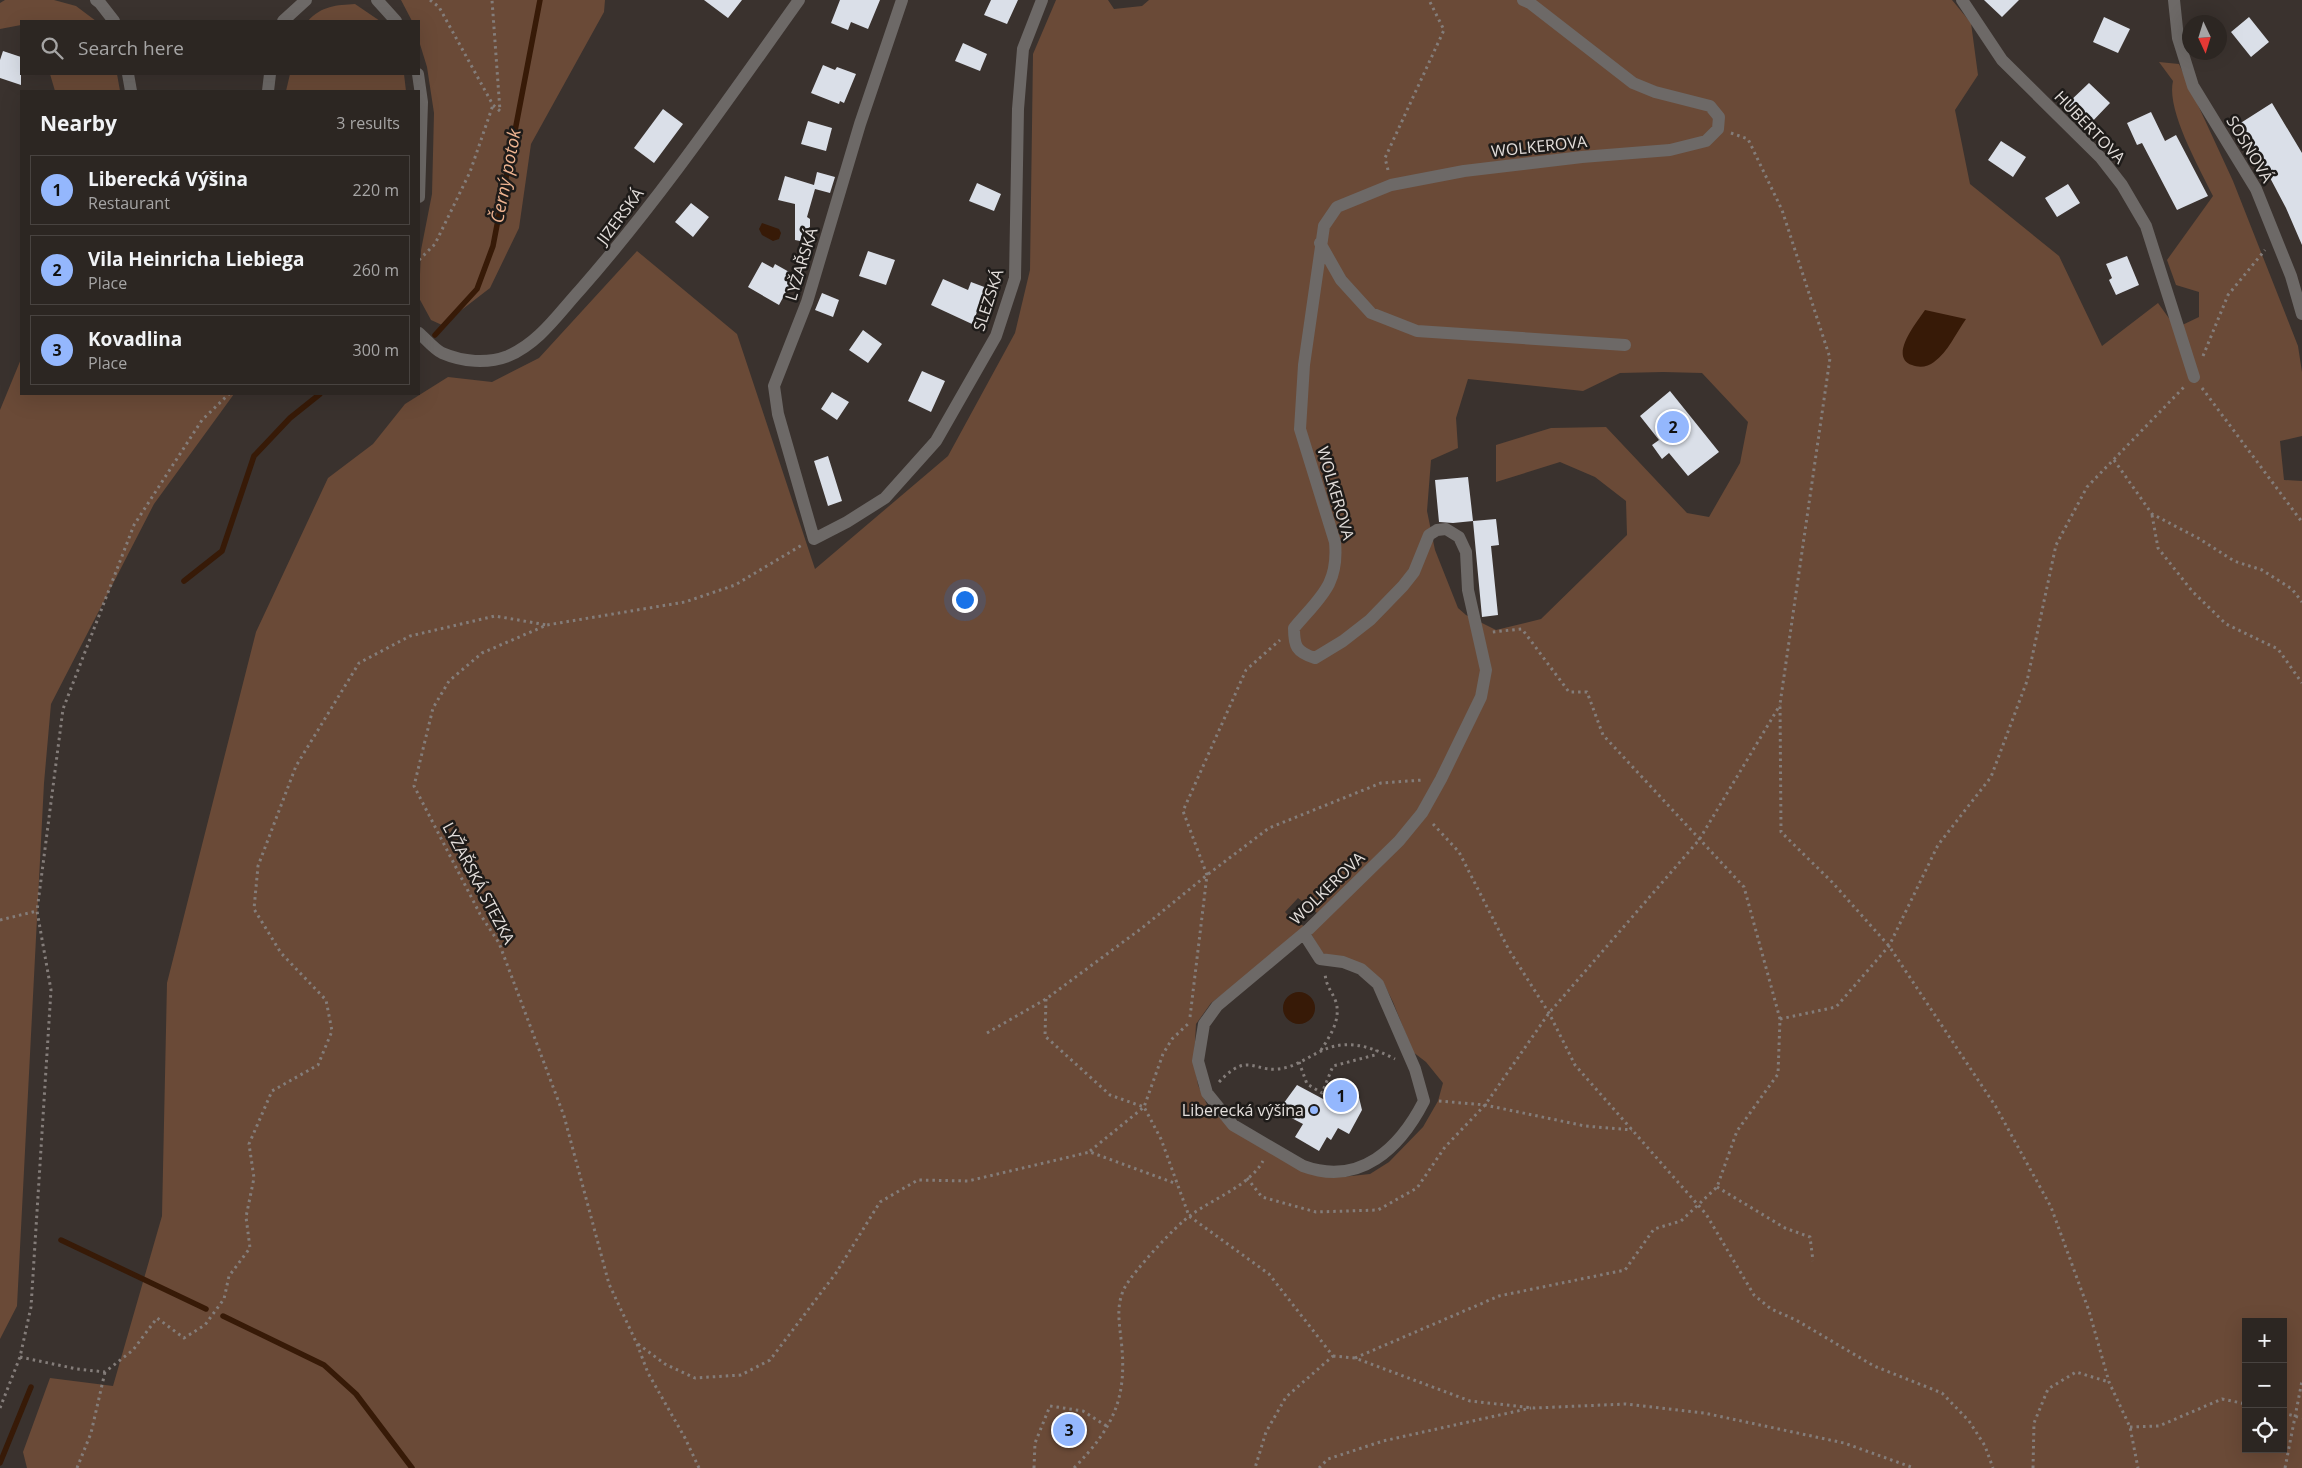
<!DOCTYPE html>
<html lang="en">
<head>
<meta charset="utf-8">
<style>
	:root { --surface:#2c2622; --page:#38322f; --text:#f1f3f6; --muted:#a6a5a5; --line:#484340; --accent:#94b7fd }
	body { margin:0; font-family:"Open Sans",sans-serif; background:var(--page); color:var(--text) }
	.controls { position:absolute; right:15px; bottom:15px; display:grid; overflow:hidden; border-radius:0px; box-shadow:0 5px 20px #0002 }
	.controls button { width:45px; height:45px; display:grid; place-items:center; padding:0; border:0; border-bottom:1px solid var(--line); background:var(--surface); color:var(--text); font:25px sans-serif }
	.compass { position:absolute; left:2182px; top:15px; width:45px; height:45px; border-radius:50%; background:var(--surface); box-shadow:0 5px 20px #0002; rotate:176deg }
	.you { position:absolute; left:964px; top:599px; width:18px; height:18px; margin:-12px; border:4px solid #fff; border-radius:50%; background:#1a73e8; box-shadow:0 0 0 8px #1a73e833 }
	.badge { display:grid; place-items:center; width:32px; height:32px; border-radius:50%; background:var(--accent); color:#111; font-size:16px; font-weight:700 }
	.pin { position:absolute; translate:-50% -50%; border:2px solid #fff; box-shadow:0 1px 5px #0006 }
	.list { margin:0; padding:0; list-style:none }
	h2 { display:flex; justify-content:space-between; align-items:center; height:65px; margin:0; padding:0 20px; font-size:21px }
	h2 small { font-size:16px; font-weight:400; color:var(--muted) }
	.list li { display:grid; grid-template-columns:32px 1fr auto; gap:15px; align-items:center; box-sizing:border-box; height:70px; margin:0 10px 10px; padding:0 10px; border:1px solid var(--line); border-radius:0px }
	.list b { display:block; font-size:19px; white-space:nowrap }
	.list p { margin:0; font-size:16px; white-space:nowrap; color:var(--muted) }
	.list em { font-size:16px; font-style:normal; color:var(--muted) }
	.icon { flex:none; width:28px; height:28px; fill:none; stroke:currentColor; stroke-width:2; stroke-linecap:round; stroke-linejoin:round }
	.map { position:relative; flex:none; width:2302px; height:1468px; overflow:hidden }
	.search { position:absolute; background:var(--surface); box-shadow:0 5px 20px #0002; left:20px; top:20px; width:400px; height:55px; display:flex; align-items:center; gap:12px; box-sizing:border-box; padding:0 18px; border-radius:0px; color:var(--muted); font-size:19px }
	.panel { position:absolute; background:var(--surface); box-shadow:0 5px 20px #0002; left:20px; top:90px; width:400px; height:305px; border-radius:0px }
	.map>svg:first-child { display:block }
</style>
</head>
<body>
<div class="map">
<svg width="2302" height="1468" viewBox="0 0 2302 1468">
	<rect width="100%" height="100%" fill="#3a322e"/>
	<!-- green -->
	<path fill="#6a4a37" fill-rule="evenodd" d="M 5,0 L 54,0 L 76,6 L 96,21 L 21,21 L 21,25 L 0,29 L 0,3 Z
		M 401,0 L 605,0 L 604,12 L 531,144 L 519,228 L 490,288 L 442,325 L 431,320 L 419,298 L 421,250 L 432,194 L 434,113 L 427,67 L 419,41 L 419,21 L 412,21 Z
		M 1056,0 L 1108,0 L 1114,9 L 1142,6 L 1149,0 L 1952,0 L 1971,23 L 1978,75 L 1955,110 L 1970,184 L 2059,256 L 2102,346 L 2158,303 L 2176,328 L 2199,317 L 2199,292 L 2176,285 L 2167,260 L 2213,196 C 2200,169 2166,110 2173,81 L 2159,62 L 2179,64 L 2233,181 L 2298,346 L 2302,372 L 2302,436 L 2280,441 L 2284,480 L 2302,481 L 2302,1468 L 27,1468 L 23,1452 L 50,1378 L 113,1386 L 162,1216 L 167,983 L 256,632 L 328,478 L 373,444 L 405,404 L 448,377 L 492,382 L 539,358 L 637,251 L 737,334 L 815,569 L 948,456 L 1015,333 L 1030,270 L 1033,54 ZM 1663,372 L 1702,373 L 1748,422 L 1740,463 L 1709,517 L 1687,513 L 1606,427 L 1551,428 L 1496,445 L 1496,482 L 1560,462 L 1595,477 L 1626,501 L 1627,535 L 1541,619 L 1496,630 L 1466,615 L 1458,608 L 1435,550 L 1427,511 L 1431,460 L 1458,448 L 1456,418 L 1468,379 L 1583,391 L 1620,373 ZM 1298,898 L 1317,913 L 1304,926 L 1295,922 L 1285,912 ZM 1309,930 L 1322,953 L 1382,980 L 1393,1002 L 1413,1052 L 1426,1062 L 1443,1083 L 1438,1101 L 1423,1127 L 1389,1162 L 1370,1174 L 1342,1177 L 1228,1126 L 1208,1107 L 1198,1085 L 1194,1060 L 1196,1024 L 1211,1003 ZM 2246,1322 L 2283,1322 L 2283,1449 L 2246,1449 Z
		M 355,4 L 380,21 L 308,21 C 321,6 337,5 355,4 Z
		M 50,74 L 117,74 L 120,91 L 55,91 Z
		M 290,74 L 404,74 L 406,91 L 286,91 Z
		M 21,359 L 21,394 L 234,394 L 154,504 L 51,704 L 44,783 L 17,1306 L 0,1339 L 0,410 Z"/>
	<!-- water -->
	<path fill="#371a07" d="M 762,223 L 779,229 L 781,233 L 779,239 L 773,241 L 762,235 L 759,229 Z
		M 1925,310 L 1966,319 C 1956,333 1948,352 1934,362 C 1928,367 1919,368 1912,365 C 1888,357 1917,322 1925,310 Z
		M1283 1008a16 16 0 1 1 32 0a16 16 0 1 1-32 0Z"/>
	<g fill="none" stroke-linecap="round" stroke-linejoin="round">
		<!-- stream -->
		<path stroke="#371a07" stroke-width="5.5" d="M 435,335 L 477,289 L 493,246 L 540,0
			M 184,581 L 222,551 L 254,456 L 290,418 L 320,394
			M 61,1240 L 206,1309
			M 223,1316 L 324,1365 L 356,1394 L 412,1468
			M 0,1463 L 31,1387"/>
	</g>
	<!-- building -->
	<path fill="#dadfe8" d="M 704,0 L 742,0 L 728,18 Z
		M 840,0 L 880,0 L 868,29 L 851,22 L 848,30 L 831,23 Z
		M 991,0 L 1018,0 L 1007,24 L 984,15 Z
		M 1984,0 L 2019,0 L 2002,17 Z
		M 2104,17 L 2130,29 L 2118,53 L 2093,42 Z
		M 2249,17 L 2269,42 L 2251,57 L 2231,32 Z
		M 963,43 L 987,54 L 980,71 L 955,61 Z
		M 3,51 L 21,57 L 21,85 L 0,78 L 0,60 Z
		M 823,65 L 835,70 L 837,67 L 856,74 L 844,103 L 840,101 L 839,104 L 811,93 Z
		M 2089,83 L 2110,103 L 2088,126 L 2067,104 Z
		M 2272,103 L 2302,153 L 2302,245 L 2286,208 L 2259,157 L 2239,124 Z
		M 663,109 L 683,124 L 654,163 L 634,148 Z
		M 2151,112 L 2165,141 L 2176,135 L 2208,196 L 2177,210 L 2142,143 L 2137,145 L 2127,123 Z
		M 808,121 L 832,128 L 826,151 L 801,144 Z
		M 2001,141 L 2026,157 L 2013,177 L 1988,160 Z
		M 817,172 L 835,177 L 830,193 L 815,189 L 807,217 L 810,219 L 810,227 L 803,231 L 800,241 L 795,240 L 795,204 L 778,200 L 785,176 L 814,185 Z
		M 977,183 L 1001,194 L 994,211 L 969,201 Z
		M 2068,184 L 2080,203 L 2057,217 L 2045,198 Z
		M 691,203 L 709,217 L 693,237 L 675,222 Z
		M 868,251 L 895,260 L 886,285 L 859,276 Z
		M 2127,256 L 2139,285 L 2116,295 L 2109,280 L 2112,278 L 2106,264 Z
		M 762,262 L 773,268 L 775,264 L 791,273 L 788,276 L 793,279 L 779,305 L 748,287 Z
		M 943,279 L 968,290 L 971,282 L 987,288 L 972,324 L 931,305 Z
		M 822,293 L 839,300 L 833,317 L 815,310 Z
		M 863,330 L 882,344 L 868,363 L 849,350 Z
		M 922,371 L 945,381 L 931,412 L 908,401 Z
		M 1670,391 L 1719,452 L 1688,476 L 1669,453 L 1662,459 L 1652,445 L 1659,440 L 1640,416 Z
		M 832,392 L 849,402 L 837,420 L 821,409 Z
		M 828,456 L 842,501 L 828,506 L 814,461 Z
		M 1468,477 L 1473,521 L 1453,523 L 1439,522 L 1435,480 Z
		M 1496,519 L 1499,545 L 1491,546 L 1498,615 L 1482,617 L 1473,521 Z
		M 1297,1085 L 1325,1100 L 1327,1096 L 1357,1089 L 1362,1110 L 1349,1134 L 1338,1128 L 1331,1140 L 1327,1137 L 1319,1151 L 1295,1137 L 1303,1124 L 1278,1111 Z"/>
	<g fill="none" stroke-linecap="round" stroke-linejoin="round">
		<!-- path -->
		<path stroke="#847d7a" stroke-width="3" stroke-dasharray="2.5 4" stroke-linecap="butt" d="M 430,0 L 439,7 L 493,105 L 500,111 L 492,0
			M 1731,133 L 1748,139 L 1782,210 L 1830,358 L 1780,704 L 1781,832 L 1832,882 L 1889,946 L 1996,1107 L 2051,1207 L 2089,1311 L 2109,1382 L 2130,1427 L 2138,1468
			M 1388,170 L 1385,158 L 1444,30 L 1429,0
			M 419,260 L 435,244 L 470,172 L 493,105
			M 2203,356 L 2228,295 L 2265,250
			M 2202,388 L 2302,522
			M 2114,460 L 2152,514 L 2198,538 L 2234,561 L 2262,570 L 2292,589 L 2302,602
			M 2152,515 L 2158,548 L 2192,591 L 2226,624 L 2278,649 L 2302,683
			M 1433,824 L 1459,852 L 1509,950 L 1549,1013 L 1575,1065 L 1706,1214 L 1754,1295 L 1771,1309 L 1796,1320 L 1874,1366 L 1942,1393 L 1969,1421 L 1985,1446 L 1993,1468
			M 0,920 L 37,911
			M 1046,999 L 1045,1036 L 1110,1095 L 1144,1107 L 1161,1139 L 1189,1216 L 1269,1274 L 1333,1356 L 1286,1397 L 1266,1432 L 1255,1468
			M 1190,1017 L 1207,875 L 1183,811 L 1246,670 L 1280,640
			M 1780,1019 L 1836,1007 L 1889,946 L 1938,845 L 1991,777 L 2027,681 L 2056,545 L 2087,487 L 2185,386
			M 987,1033 L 1046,999 L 1142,928 L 1207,875 L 1269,828 L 1381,783 L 1423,780
			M 1321,1050 C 1330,1036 1341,1020 1336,1002 C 1332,991 1326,987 1325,973
			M 1299,1062 L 1307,1084 L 1322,1093 L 1333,1066 L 1375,1055 L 1377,1050
			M 1219,1082 C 1251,1048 1254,1077 1288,1067 C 1298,1064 1309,1057 1319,1052 C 1346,1038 1369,1046 1395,1059
			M 1439,1101 L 1485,1105 L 1585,1126 L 1632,1130
			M 1090,1151 L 1144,1107 L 1163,1054 L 1172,1039 L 1189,1023
			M 1247,1178 L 1262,1197 L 1316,1212 L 1378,1210 L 1417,1188 L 1445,1147 L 1485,1105 L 1549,1013 L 1699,840 L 1780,705
			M 1717,1187 L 1785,1228 L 1810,1237 L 1813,1261
			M 638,1344 L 665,1364 L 695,1378 L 741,1375 L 770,1360 L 836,1273 L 880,1202 L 918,1180 L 968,1181 L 1090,1152 L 1177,1184
			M 1333,1356 L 1355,1358 L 1470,1401 L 1534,1408 L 1626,1404 L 1704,1413 L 1844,1443 L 1914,1468
			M 20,1357 L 77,1369 L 105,1372 L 133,1350 L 157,1318 L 184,1338 L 205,1325 L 224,1299 L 229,1276 L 250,1248 L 246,1217 L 254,1178 L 249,1144 L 272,1091 L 318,1065 L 332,1031 L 326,1000 L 281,953 L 254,909 L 258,866 L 296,766 L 359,663 L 410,636 L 495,616 L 547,625
			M 1355,1358 L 1499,1296 L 1625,1270 L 1654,1229 L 1681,1221 L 1717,1187 L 1737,1131 L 1778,1074 L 1780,1019 L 1744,887 L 1603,735 L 1587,692 L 1569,692 L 1522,629 L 1492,632
			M 0,1408 L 20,1357 L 31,1307 L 51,990 L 37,911 L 63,709 L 134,525 L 202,420 L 229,394
			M 2283,1413 L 2302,1418
			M 2130,1427 L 2159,1426 L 2222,1399 L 2246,1404
			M 77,1468 L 91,1433 L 105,1372
			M 699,1468 L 685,1438 L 648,1373 L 637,1344 L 609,1284 L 564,1116 L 499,943 L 480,914 L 414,786 L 433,708 L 449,681 L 482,653 L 547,625 L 685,602 L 735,585 L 802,545
			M 1034,1468 L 1035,1443 L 1050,1406 L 1083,1411 L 1108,1427
			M 1074,1468 C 1114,1427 1128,1397 1121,1339 C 1119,1321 1116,1304 1125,1287 C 1133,1272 1176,1225 1191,1215 C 1214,1198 1249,1186 1263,1161
			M 1319,1468 L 1328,1459 L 1383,1441 L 1531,1408
			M 2033,1468 L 2034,1423 L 2048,1389 L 2076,1372 L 2109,1382
			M 2285,1468 L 2302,1381"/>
		<!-- minor -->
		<path stroke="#6d6967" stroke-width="12" d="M 96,0 L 100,3 L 114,21
			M 377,0 L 396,21
			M 902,0 L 860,124 L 807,302 L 774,386 L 778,414 L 814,539 L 847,522 L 885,498 L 936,441 L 996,336 L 1015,278 L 1018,109 L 1023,49 L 1042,0
			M 1962,0 L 2002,60 L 2101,158 L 2122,185 L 2146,226 L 2194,377
			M 2174,0 L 2178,38 L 2193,86 L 2256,189 L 2291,276 L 2302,314
			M 283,21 L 306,0
			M 128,74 L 131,91
			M 418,74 L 422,102 L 419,197
			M 268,91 L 270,74
			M 1320,243 L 1341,280 L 1371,313 L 1417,331 L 1625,345
			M 419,333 C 426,339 434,349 442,353 C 463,362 487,364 508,356 C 539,343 558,314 580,290 C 660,199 729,98 799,0
			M 1304,934 L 1320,959 L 1343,962 L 1361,969 L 1378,984 L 1415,1069 L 1424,1101 C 1400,1148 1360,1187 1303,1166 L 1233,1125 L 1207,1093 L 1198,1061 L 1204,1024 L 1217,1006 L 1309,929 L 1399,841 L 1422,813 L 1441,779 L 1481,697 L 1486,670 L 1468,590 L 1466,552 L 1459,537 L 1446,529 L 1437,530 L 1429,535 L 1414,572 L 1403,586 L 1370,620 L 1343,641 L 1315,658 C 1296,652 1294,646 1294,628 C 1320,597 1339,585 1335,542 L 1300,429 L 1304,365 L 1324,226 L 1337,207 L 1391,185 L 1464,171 L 1582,157 L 1670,150 L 1706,141 L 1718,129 L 1719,117 L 1710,106 L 1655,92 L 1633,83 L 1530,3 L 1523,0"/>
	</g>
	<!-- markers -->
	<circle fill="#94b7fd" stroke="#1e1b19" stroke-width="2" cx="1314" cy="1110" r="5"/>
	<g text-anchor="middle" stroke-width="5" stroke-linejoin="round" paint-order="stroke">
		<!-- street labels -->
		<g font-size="16" fill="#e3dedb" stroke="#1e1b19">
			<text transform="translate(2090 127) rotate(46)" y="6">HUBERTOVA</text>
			<text transform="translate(1539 146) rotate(-6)" y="6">WOLKEROVA</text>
			<text transform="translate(2250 149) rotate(59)" y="6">SOSNOVÁ</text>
			<text transform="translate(620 216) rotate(-53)" y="6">JIZERSKÁ</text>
			<text transform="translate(801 264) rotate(-73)" y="6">LYŽAŘSKÁ</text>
			<text transform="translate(988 300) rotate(-72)" y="6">SLEZSKÁ</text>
			<text transform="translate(1336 493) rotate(74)" y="6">WOLKEROVA</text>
			<text transform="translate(479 883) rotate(62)" y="6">LYŽAŘSKÁ STEZKA</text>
			<text transform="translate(1327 888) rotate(-44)" y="6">WOLKEROVA</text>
		</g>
		<!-- poi labels -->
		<g font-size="16" fill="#e3dedb" stroke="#1e1b19" text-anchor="end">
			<text x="1304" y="1116">Liberecká výšina</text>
		</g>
		<!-- water labels -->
		<g font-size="18" font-style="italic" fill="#eeb390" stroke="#1e1b19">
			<text transform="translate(506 176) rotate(-79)" y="6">Černý potok</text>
		</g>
	</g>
</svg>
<div class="controls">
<button>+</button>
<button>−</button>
<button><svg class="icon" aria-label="locate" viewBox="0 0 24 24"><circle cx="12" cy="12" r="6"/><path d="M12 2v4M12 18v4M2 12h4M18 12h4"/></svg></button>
</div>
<svg class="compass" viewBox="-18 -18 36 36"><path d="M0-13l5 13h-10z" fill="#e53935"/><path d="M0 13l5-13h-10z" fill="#a6a5a5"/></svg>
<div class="you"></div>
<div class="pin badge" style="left:1341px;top:1096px">1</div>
<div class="pin badge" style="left:1673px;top:427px">2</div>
<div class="pin badge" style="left:1069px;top:1430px">3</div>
<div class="search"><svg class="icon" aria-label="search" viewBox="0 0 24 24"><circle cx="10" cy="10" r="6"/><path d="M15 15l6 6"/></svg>Search here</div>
<section class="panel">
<h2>Nearby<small>3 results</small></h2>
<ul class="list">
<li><span class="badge">1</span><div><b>Liberecká Výšina</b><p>Restaurant</p></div><em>220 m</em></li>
<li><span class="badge">2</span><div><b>Vila Heinricha Liebiega</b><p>Place</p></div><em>260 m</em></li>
<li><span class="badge">3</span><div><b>Kovadlina</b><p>Place</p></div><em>300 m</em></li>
</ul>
</section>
</div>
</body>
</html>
